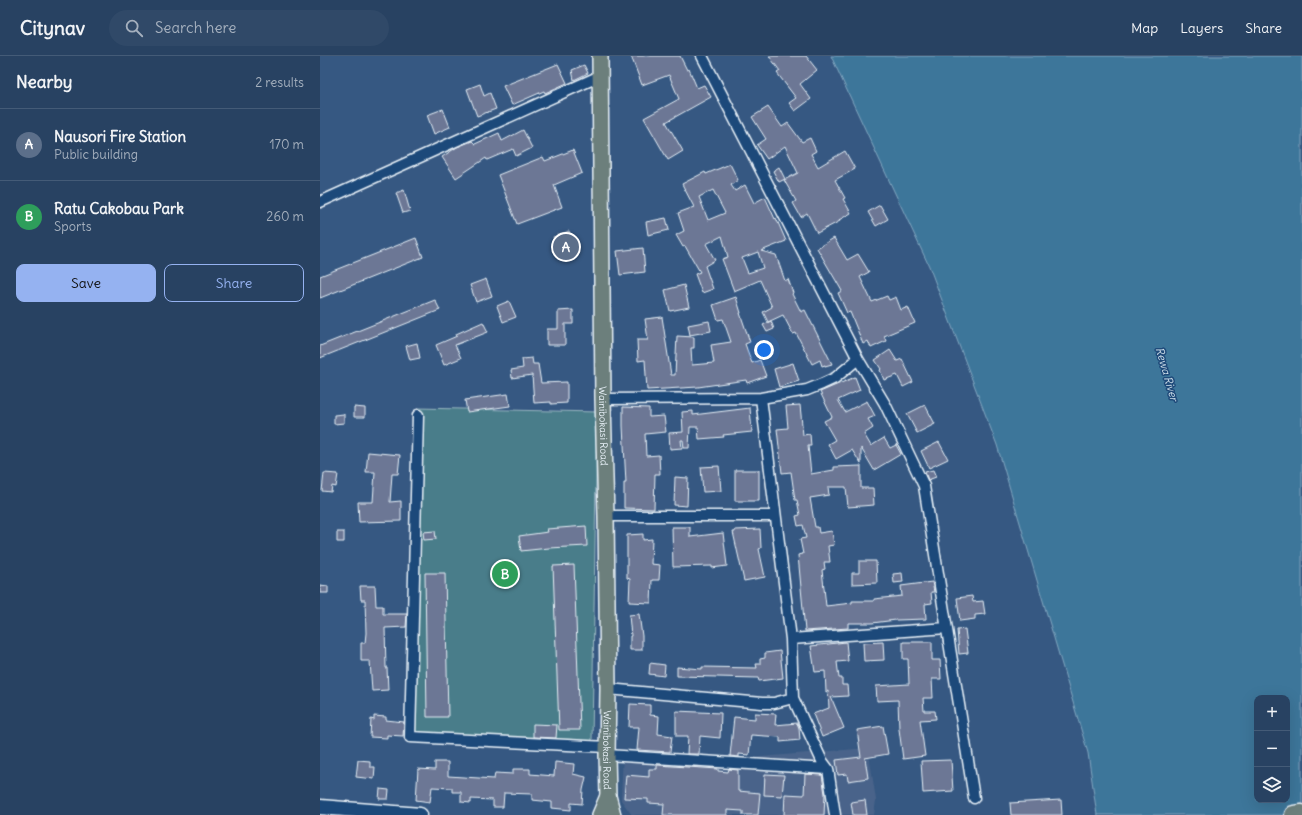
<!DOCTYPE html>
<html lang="en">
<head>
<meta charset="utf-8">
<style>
	:root { --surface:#284262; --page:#304968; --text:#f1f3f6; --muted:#a5b0be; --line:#445b77; --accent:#95b2f1 }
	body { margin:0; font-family:Delius,sans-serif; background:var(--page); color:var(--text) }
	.controls { position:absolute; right:12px; bottom:12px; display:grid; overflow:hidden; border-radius:8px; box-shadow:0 4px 16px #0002 }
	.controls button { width:36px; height:36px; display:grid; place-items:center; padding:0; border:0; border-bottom:1px solid var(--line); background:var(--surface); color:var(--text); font:20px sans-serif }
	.you { position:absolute; left:444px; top:294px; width:14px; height:14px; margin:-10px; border:3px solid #fff; border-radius:50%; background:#1a73e8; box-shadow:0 0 0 6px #1a73e833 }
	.badge { display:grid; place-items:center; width:26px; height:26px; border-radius:50%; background:var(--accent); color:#fff; font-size:13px; font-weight:700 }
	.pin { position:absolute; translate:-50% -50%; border:2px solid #fff; box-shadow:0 1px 4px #0006 }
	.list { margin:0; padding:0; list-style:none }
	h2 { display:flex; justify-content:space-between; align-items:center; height:52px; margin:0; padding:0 16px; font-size:17px }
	h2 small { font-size:13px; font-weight:400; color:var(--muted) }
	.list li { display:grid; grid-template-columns:26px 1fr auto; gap:12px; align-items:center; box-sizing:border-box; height:72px; padding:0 16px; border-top:1px solid var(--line) }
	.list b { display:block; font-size:15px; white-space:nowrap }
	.list p { margin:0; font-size:13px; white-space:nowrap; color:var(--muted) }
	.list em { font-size:13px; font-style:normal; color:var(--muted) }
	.actions { display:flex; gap:8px; padding:12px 16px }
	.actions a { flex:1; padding:9px 0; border:1px solid var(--accent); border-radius:8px; text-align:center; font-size:14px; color:var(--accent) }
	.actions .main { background:var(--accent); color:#111 }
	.icon { flex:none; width:22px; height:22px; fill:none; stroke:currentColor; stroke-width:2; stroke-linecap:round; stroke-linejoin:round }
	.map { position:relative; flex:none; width:982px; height:759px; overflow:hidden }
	header { display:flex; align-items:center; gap:24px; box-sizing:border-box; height:56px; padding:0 20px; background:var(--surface); border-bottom:1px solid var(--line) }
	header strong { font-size:19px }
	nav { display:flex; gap:22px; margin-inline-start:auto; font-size:14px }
	.search { width:280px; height:36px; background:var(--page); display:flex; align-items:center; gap:10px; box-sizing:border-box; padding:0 14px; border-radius:22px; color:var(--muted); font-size:15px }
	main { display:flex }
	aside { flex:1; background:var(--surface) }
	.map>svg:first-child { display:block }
</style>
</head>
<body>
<header>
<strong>Citynav</strong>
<div class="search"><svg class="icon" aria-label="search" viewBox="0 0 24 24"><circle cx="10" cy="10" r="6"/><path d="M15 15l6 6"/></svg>Search here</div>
<nav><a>Map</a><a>Layers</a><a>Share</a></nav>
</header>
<main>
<aside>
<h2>Nearby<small>2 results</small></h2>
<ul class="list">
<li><span class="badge" style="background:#5c6f8a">A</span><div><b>Nausori Fire Station</b><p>Public building</p></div><em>170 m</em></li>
<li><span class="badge" style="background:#2e9e5b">B</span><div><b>Ratu Cakobau Park</b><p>Sports</p></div><em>260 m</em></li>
</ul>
<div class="actions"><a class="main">Save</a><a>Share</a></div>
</aside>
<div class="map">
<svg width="982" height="759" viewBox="0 0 982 759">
	<rect width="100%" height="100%" fill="#365882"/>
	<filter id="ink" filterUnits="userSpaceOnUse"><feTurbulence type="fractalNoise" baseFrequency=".025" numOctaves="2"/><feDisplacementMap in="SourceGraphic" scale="8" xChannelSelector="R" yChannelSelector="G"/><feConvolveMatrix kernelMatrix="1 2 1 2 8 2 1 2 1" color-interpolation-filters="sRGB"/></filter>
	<g filter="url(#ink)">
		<!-- built -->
		<path fill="#49648a" d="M 548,692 L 556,744 L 554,759 L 312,759 L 301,744 L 303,698 L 363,701 L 429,702 Z"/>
		<!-- green -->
		<path fill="#4a7d8a" stroke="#99b7c1" d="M 98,352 L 277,356 L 272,685 L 94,681 Z"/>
		<!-- water -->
		<path fill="#3e769a" stroke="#82a7c0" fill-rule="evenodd" d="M 511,0 L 982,0 L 982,759 L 777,759 L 768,697 L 677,389 L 609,210 ZM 937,642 L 967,642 L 967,744 L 937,744 Z"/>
		<!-- building -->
		<path fill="#6c7795" stroke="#e8f1f8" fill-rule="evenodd" d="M 311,0 L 360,0 L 367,14 L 369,13 L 377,32 L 384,29 L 391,41 L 346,66 L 363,95 L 348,104 L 324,62 L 359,43 L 349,19 L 322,29 Z
			M 449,0 L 486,0 L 497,14 L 480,28 L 491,43 L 475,55 L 469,47 L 476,42 L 457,17 L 460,15 Z
			M 238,8 L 247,27 L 225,37 L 224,35 L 192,49 L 183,30 Z
			M 264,9 L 268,17 L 254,24 L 252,14 Z
			M 160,28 L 164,40 L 170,37 L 176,53 L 157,60 L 147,33 Z
			M 448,51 L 462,71 L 468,67 L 482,86 L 490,82 L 496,95 L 491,98 L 498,111 L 525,95 L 535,113 L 515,124 L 525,142 L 523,143 L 531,157 L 519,164 L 520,165 L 497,177 L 487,157 L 481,161 L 473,147 L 476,145 L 464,124 L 478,117 L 465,90 L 447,103 L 437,89 L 446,83 L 432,61 Z
			M 123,53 L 130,71 L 114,78 L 107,59 Z
			M 203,74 L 212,92 L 196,100 L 193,93 L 167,104 L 166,102 L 136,122 L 122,101 L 137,91 L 152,85 L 155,88 L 179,77 L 182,85 Z
			M 253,94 L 262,117 L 234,129 L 242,151 L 197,168 L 178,119 L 223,101 L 225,105 Z
			M 410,108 L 418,124 L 411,129 L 415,135 L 425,129 L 434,147 L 445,141 L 455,163 L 456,162 L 466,185 L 441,195 L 456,199 L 465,225 L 468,223 L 473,237 L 472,238 L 481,256 L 485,254 L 512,308 L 505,310 L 505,309 L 502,310 L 500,304 L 492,308 L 476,277 L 473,278 L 463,259 L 448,266 L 443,256 L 452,251 L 440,224 L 414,235 L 402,203 L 408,201 L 402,180 L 386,188 L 395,204 L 385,210 L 393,233 L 382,237 L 375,218 L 380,216 L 365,190 L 363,191 L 356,179 L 364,175 L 358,157 L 374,151 L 362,128 L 385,116 L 386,118 ZM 393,134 L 405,157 L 388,164 L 379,141 ZM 438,196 L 443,212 L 428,217 L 422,202 Z
			M 459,111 L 465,123 L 459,126 L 453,115 Z
			M 84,134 L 90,155 L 83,157 L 76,137 Z
			M 560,149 L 568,163 L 556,170 L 548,156 Z
			M 346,162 L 349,174 L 328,179 L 326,166 Z
			M 249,175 L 258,198 L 243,204 L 233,181 Z
			M 96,182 L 103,201 L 0,242 L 0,220 Z
			M 514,182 L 527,204 L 538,198 L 549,216 L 540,221 L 552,246 L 567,240 L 569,244 L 576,241 L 581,254 L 588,251 L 595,267 L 564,280 L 566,285 L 551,292 L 548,285 L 543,288 L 530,256 L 527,257 L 518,237 L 522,235 L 497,192 Z
			M 323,192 L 325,216 L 300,219 L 297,195 Z
			M 166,223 L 172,240 L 156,246 L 150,229 Z
			M 364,229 L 369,251 L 350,255 L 345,234 Z
			M 416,241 L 421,257 L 420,257 L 430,286 L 425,288 L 432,307 L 440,304 L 446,320 L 427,327 L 426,324 L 378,331 L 327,334 L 325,304 L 318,305 L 317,284 L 328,284 L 325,263 L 342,261 L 351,319 L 355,319 L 357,280 L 374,281 L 374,292 L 371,292 L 372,309 L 394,307 L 391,289 L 411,286 L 403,263 L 398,264 L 393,249 Z
			M 115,244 L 120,254 L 0,302 L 0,290 Z
			M 189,245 L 196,261 L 183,266 L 177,250 Z
			M 253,254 L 253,268 L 245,268 L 245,289 L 227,289 L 227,273 L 238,273 L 238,255 Z
			M 389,265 L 391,275 L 370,279 L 368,269 Z
			M 451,265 L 454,273 L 447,276 L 443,269 Z
			M 163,266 L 168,276 L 135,289 L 141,302 L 124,309 L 116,289 L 137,280 L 136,278 Z
			M 97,287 L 100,302 L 90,304 L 86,290 Z
			M 570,294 L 577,305 L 582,303 L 593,326 L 583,331 L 577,319 L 564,324 L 560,314 L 561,313 L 555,304 Z
			M 212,302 L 213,308 L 218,308 L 221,327 L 247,326 L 247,347 L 231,348 L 231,346 L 214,347 L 212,319 L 192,322 L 191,314 L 203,312 L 202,303 Z
			M 473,307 L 479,325 L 459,331 L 454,313 Z
			M 535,321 L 540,334 L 518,344 L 525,356 L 547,345 L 555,360 L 548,363 L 553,372 L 544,378 L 551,390 L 564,382 L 570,392 L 576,389 L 581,398 L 554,414 L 541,392 L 541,408 L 532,394 L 516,403 L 508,388 L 515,384 L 504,365 L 512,361 L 500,336 Z
			M 188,338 L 190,350 L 147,356 L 145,344 Z
			M 480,349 L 483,379 L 490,378 L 491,390 L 488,390 L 491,418 L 514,414 L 514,411 L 541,410 L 541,432 L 553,432 L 554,449 L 528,451 L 526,431 L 508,431 L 509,439 L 490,442 L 495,471 L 498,471 L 499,477 L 512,475 L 514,489 L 508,490 L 510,506 L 504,506 L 505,513 L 502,514 L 506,550 L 532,547 L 532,545 L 554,545 L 554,543 L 582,540 L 581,530 L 612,526 L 614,536 L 611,536 L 612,547 L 605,548 L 606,563 L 576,564 L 552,567 L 528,567 L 528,572 L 485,575 L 478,499 L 483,498 L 480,483 L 486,482 L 483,469 L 478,470 L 476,460 L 480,459 L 477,444 L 475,444 L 471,416 L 462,417 L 457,373 L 468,372 L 466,350 Z
			M 605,349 L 615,368 L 597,377 L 587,358 Z
			M 34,351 L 45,352 L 45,361 L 34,361 Z
			M 303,351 L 329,352 L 329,361 L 344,360 L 346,376 L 325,378 L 326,400 L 339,399 L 340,418 L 335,418 L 334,453 L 304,452 L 304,427 L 306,427 L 303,370 Z
			M 430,352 L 432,376 L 403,379 L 404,381 L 379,383 L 378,371 L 370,371 L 369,392 L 364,392 L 363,384 L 361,384 L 362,392 L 350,393 L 349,377 L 363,376 L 362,356 L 373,355 L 373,359 Z
			M 24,358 L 24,367 L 14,368 L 14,359 Z
			M 619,386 L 628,403 L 609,412 L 601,395 Z
			M 48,396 L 80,399 L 78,418 L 72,418 L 70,446 L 81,445 L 81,465 L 39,466 L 38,446 L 53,446 L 55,416 L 46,416 Z
			M 399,410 L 401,435 L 383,436 L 381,411 Z
			M 415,414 L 439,414 L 439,445 L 415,445 Z
			M 613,414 L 616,421 L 608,424 L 605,416 Z
			M 4,417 L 18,418 L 16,431 L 12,430 L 11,436 L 2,435 Z
			M 355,421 L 368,422 L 367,450 L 354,449 Z
			M 266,470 L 267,490 L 229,492 L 201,495 L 199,480 L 228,476 L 227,473 Z
			M 352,471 L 370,471 L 370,481 L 403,477 L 407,510 L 392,512 L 392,510 L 353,511 Z
			M 440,473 L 441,492 L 439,493 L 445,521 L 424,525 L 413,476 L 415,476 L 415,474 Z
			M 115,475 L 116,483 L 104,484 L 103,476 Z
			M 17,476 L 24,476 L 24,486 L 17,486 Z
			M 323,478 L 323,484 L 332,483 L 331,508 L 340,509 L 339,524 L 332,524 L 331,547 L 309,546 L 310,523 L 307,522 L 307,479 Z
			M 539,505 L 556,505 L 557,527 L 532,528 L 532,517 L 539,517 Z
			M 254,509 L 260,674 L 239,674 L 233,510 Z
			M 105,517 L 125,517 L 128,661 L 107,661 Z
			M 582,517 L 583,526 L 574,527 L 573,518 Z
			M 0,529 L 8,530 L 8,537 L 0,537 Z
			M 40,530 L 55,530 L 56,550 L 63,550 L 63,558 L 87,558 L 86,571 L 65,572 L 66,612 L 67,612 L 68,634 L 52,635 L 50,605 L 41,605 L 41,587 L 45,587 L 46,577 L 45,544 L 41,544 Z
			M 652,540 L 653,546 L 663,545 L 665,558 L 655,559 L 655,563 L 640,565 L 637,542 Z
			M 319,558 L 322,580 L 322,594 L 310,594 L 310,580 L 311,580 L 309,559 Z
			M 645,573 L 648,597 L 639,598 L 637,574 Z
			M 526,586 L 528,605 L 517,606 L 519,622 L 522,622 L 522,629 L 527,629 L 528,640 L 511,641 L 524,672 L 502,681 L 493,658 L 509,652 L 508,635 L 506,636 L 505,615 L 495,616 L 491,590 Z
			M 563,586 L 564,604 L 544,605 L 543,587 Z
			M 583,586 L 612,586 L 612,604 L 620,604 L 621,623 L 612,623 L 613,642 L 603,642 L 604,655 L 615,655 L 616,663 L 600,664 L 605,700 L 583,703 L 579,673 L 578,644 L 557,645 L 556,630 L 589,628 L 588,603 L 583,603 Z
			M 460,595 L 463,622 L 439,625 L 438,622 L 357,620 L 357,611 L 382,613 L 382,611 L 437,612 L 436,608 L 440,608 L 440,603 L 445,602 L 445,597 Z
			M 330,607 L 345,609 L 344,620 L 329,618 Z
			M 310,648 L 330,649 L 330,659 L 339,660 L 338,678 L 352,680 L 350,696 L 317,694 L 319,671 L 309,671 Z
			M 356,655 L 401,657 L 400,682 L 380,680 L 379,698 L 367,698 L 368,680 L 356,680 Z
			M 435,657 L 456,658 L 455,669 L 477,667 L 479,672 L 480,684 L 460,686 L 460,681 L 431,679 L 429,699 L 419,698 L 419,701 L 410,700 L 414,661 L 435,663 Z
			M 54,660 L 66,661 L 66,664 L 84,666 L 83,680 L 67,679 L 67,682 L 50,681 L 51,663 L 54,664 Z
			M 213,668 L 237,669 L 236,682 L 213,681 Z
			M 563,670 L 568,698 L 545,702 L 548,722 L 528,725 L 527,718 L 518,719 L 516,704 L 541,701 L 537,674 Z
			M 38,704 L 50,705 L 50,711 L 55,711 L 54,723 L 36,721 Z
			M 631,704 L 633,735 L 603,737 L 601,705 Z
			M 115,706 L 128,706 L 128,720 L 174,723 L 175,717 L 193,718 L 193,713 L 210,713 L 210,718 L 234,720 L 235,706 L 254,708 L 253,718 L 266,721 L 263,734 L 262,748 L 251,747 L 251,754 L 232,752 L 232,746 L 212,744 L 212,738 L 184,737 L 183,751 L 173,751 L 173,744 L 151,743 L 151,747 L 141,746 L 141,736 L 132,736 L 132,732 L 112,731 L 110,746 L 96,744 L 98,713 L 115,714 Z
			M 337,709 L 398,713 L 398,715 L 408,716 L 409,713 L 418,714 L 418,735 L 440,737 L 438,759 L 423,759 L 423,755 L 407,754 L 407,759 L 343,759 L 344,748 L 328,747 L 328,743 L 304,742 L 306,719 L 329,721 L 329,713 L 337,713 Z
			M 445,718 L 464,719 L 462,740 L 444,739 Z
			M 485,718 L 502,719 L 505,738 L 504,759 L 464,759 L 465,738 L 484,739 Z
			M 60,733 L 69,734 L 68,743 L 59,743 Z
			M 545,744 L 547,759 L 533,759 L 531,746 Z
			M 741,744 L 742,759 L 691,759 L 690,747 Z"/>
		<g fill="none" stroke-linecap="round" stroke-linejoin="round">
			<!-- street casing -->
			<g stroke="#e8f1f8" stroke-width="13">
				<path id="street" d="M 382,0 L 538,303 L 565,348 L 604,430 L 654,742
					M 0,146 L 280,20
					M 441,342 L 471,583 L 473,642 L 502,705 L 508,713 L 515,759
					M 283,343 L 441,342 L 487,334 L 502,328 L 515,322 L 538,303
					M 98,359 L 90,681 L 287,691
					M 286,460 L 455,460
					M 471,583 L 627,572
					M 288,633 L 442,647 L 454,647 L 473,642
					M 287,699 L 508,713"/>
			</g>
			<!-- secondary casing -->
			<g stroke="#e8f1f8" stroke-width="17">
				<path id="secondary" d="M 0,751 L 100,759"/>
			</g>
			<!-- primary casing -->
			<g stroke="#e8f1f8" stroke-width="18">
				<g id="primary">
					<path id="s1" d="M 280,0 L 283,343 L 286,460 L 288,633 L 287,699 L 288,740 L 293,759"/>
					<path d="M 280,759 L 288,740"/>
				</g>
			</g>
			<!-- highway casing -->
			<g stroke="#e8f1f8" stroke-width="21">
				<path id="highway" d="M 974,759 L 982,758"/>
			</g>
			<!-- street -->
			<use href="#street" stroke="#1f4a7a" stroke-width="10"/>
			<!-- secondary -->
			<use href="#secondary" stroke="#1f4a7a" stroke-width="14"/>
			<!-- primary -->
			<use href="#primary" stroke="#6c7f7c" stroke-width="15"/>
			<!-- highway -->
			<use href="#highway" stroke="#6c7f7c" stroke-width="18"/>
		</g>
	</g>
	<g text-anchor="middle" stroke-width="3" stroke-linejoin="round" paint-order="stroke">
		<!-- street labels -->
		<g font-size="10" fill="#e8f1f8" stroke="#1f4a7a">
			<text dy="4" stroke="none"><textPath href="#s1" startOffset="370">Wainibokasi Road</textPath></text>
			<text dy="4" stroke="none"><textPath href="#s1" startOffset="694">Wainibokasi Road</textPath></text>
		</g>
		<!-- water labels -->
		<g font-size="11" font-style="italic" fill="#cedfea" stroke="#1f4a7a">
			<text transform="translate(847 318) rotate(74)" y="4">Rewa River</text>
		</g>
	</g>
</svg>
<div class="controls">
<button>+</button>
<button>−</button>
<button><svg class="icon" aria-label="layers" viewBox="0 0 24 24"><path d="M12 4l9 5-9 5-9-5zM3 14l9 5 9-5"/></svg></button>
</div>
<div class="you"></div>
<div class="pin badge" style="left:246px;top:191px;background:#5c6f8a">A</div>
<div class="pin badge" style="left:185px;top:518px;background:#2e9e5b">B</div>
</div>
</main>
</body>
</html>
